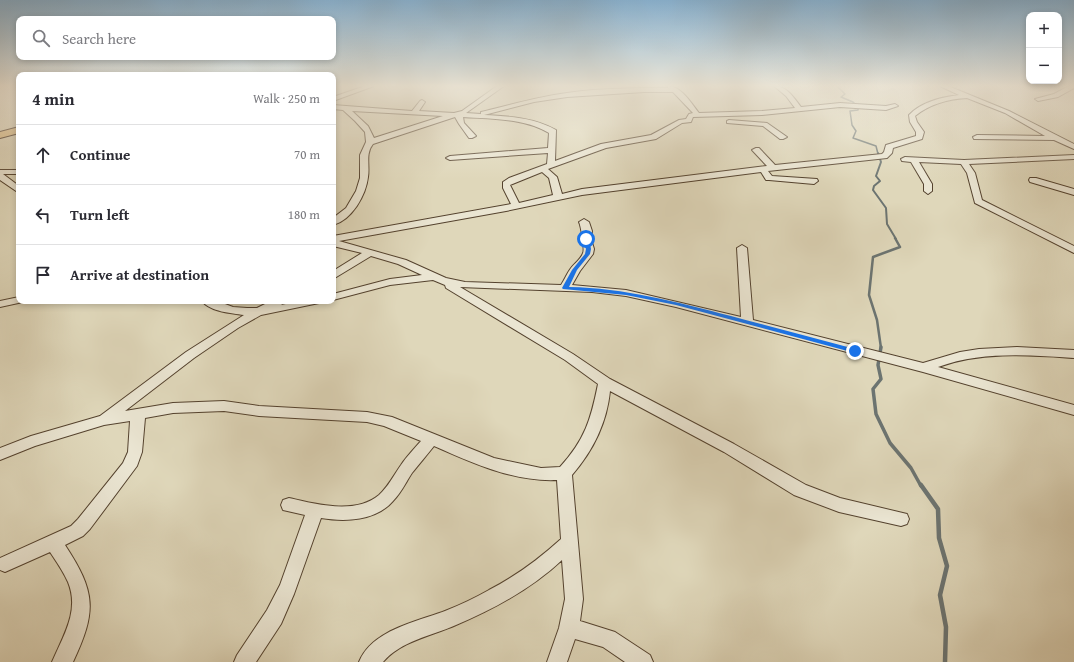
<!DOCTYPE html>
<html lang="en">
<head>
<meta charset="utf-8">
<style>
	:root { --surface:#fff; --page:#f2f2f3; --text:#2b2b33; --muted:#7c7c81; --line:#e1e1e2 }
	body { margin:0; font-family:"Gentium Book Plus",serif; background:var(--page); color:var(--text) }
	.controls { position:absolute; right:12px; top:12px; display:grid; overflow:hidden; border-radius:8px; box-shadow:0 2px 6px #0003 }
	.controls button { width:36px; height:36px; display:grid; place-items:center; padding:0; border:0; border-bottom:1px solid var(--line); background:var(--surface); color:var(--text); font:20px sans-serif }
	.stop { position:absolute; width:12px; height:12px; margin:-9px; border:3px solid #1a73e8; border-radius:50%; background:#fff }
	.stop.end { background:#1a73e8; border-color:#fff; box-shadow:0 1px 4px #0008 }
	.list { margin:0; padding:0; list-style:none }
	h2 { display:flex; justify-content:space-between; align-items:center; height:52px; margin:0; padding:0 16px; font-size:17px }
	h2 small { font-size:13px; font-weight:400; color:var(--muted) }
	.list li { display:grid; grid-template-columns:26px 1fr auto; gap:12px; align-items:center; box-sizing:border-box; height:60px; padding:0 16px; border-top:1px solid var(--line) }
	.list b { display:block; font-size:15px; white-space:nowrap }
	.list em { font-size:13px; font-style:normal; color:var(--muted) }
	.icon { flex:none; width:22px; height:22px; fill:none; stroke:currentColor; stroke-width:2; stroke-linecap:round; stroke-linejoin:round }
	.map { position:relative; flex:none; width:1074px; height:662px; overflow:hidden }
	.search { position:absolute; background:var(--surface); box-shadow:0 2px 6px #0003; left:16px; top:16px; width:320px; height:44px; display:flex; align-items:center; gap:10px; box-sizing:border-box; padding:0 14px; border-radius:8px; color:var(--muted); font-size:15px }
	.panel { position:absolute; background:var(--surface); box-shadow:0 2px 6px #0003; left:16px; top:72px; width:320px; height:232px; border-radius:8px }
	.map>svg:first-child { display:block }
</style>
</head>
<body>
<div class="map">
<svg width="1074" height="662" viewBox="0 0 1074 662">
	<rect width="100%" height="100%" fill="#dfd7ba"/>
	<filter id="stains"><feTurbulence type="fractalNoise" baseFrequency=".005" numOctaves="4"/><feColorMatrix values="0 0 0 0 .2 0 0 0 0 .09 0 0 0 0 .02 0 0 0 .5 -.17"/></filter>
	<radialGradient id="worn" r=".72"><stop offset=".6" stop-color="#630" stop-opacity="0"/><stop offset="1" stop-color="#630" stop-opacity=".3"/></radialGradient>
	<g fill="none" stroke-linecap="round" stroke-linejoin="round">
		<!-- stream-far4 -->
		<path stroke="#6c7471" stroke-width="1.5" d="M 837,86 L 845,94 L 841,97 L 853,102 L 858,107 L 858,110 L 850,111 L 852,125 L 856,131 L 853,138 L 876,146 L 878,154"/>
		<!-- stream-far3 -->
		<path stroke="#6c7471" stroke-width="2" d="M 878,153 L 881,162 L 876,176 L 880,181 L 874,186 L 873,190 L 886,208 L 887,224 L 896,239"/>
		<!-- stream-far2 -->
		<path stroke="#6c7471" stroke-width="2.5" d="M 881,348 L 877,320 L 869,295 L 873,257 L 900,247 L 895,238"/>
		<!-- stream-far1 -->
		<path stroke="#6c7471" stroke-width="3.5" d="M 881,347 L 878,365 L 881,379 L 873,389 L 876,414 L 890,443 L 911,468 L 921,486"/>
		<!-- stream -->
		<path stroke="#6c7471" stroke-width="4.5" d="M 921,485 L 938,509 L 939,538 L 947,566 L 940,595 L 946,627 L 945,662"/>
		<!-- minor casing -->
		<g stroke="#54422e" stroke-width="2">
			<path id="minor" d="M 365,86 L 374,86 L 333,101 L 333,97 Z
				M 497,86 L 504,86 L 466,113 L 481,114 L 481,112 C 509,105 538,97 567,93 C 601,88 634,88 668,88 L 668,86 C 681,86 691,103 699,113 L 762,111 L 795,108 L 786,96 L 774,86 C 787,86 794,98 801,107 L 840,103 L 886,106 L 895,104 L 898,106 L 886,110 L 840,107 L 762,115 L 693,117 L 691,122 L 682,123 L 656,139 L 606,148 L 548,169 L 557,177 L 562,194 L 582,189 L 767,166 L 752,150 L 756,148 L 759,148 L 775,165 L 882,154 L 884,152 L 886,145 L 916,136 L 916,132 L 910,122 L 909,115 C 921,102 942,97 959,95 L 940,86 L 948,86 L 1009,111 L 1074,144 L 1074,149 L 1054,140 L 974,139 L 973,137 L 977,135 L 1045,136 L 1005,113 L 967,98 C 948,99 930,104 915,116 L 917,122 L 924,132 L 922,139 L 893,148 L 892,153 L 887,158 L 768,171 L 772,176 L 817,179 L 818,181 L 814,184 L 769,180 L 766,180 L 761,172 L 582,195 L 506,211 L 339,241 L 406,260 L 446,278 L 465,282 L 561,285 C 565,279 567,273 571,268 C 575,263 581,259 583,253 C 585,250 581,226 579,222 L 584,219 L 589,222 L 592,231 L 591,239 L 594,249 L 593,254 L 580,271 L 572,285 L 626,290 L 741,317 L 737,248 L 742,245 L 747,248 L 753,320 L 923,363 L 960,352 L 979,349 L 1017,347 L 1074,350 L 1074,358 C 1029,355 981,351 938,367 L 1074,405 L 1074,415 L 923,372 L 676,307 L 626,296 L 592,292 L 460,287 L 573,354 L 610,379 L 734,444 L 806,485 L 840,498 L 907,514 L 909,519 L 907,524 L 901,526 L 839,512 L 794,495 L 724,452 L 610,391 C 607,422 593,451 572,475 L 583,599 L 580,621 L 615,632 L 650,655 L 653,662 L 625,662 L 603,647 L 575,639 L 567,662 L 547,662 L 559,628 L 565,599 L 562,560 C 531,589 494,609 456,625 C 431,636 401,641 383,662 L 359,662 C 372,630 416,622 445,611 C 460,605 475,598 489,590 C 516,576 539,559 561,539 L 557,480 C 513,482 473,463 434,446 C 427,455 419,464 412,473 C 406,482 401,493 393,501 C 376,521 345,522 321,518 L 294,594 L 281,624 L 256,662 L 234,662 L 237,655 L 267,610 L 280,585 L 305,515 L 283,510 L 281,505 L 283,500 L 289,498 C 316,504 355,515 379,495 C 388,487 394,475 401,465 C 407,456 414,449 421,441 L 384,426 L 367,422 L 259,416 L 224,411 L 173,413 L 145,418 L 142,452 L 137,466 L 90,529 L 83,536 L 65,545 C 96,592 97,611 73,662 L 52,662 C 63,636 80,611 68,582 C 63,571 56,561 50,552 L 5,572 L 0,570 L 0,558 L 71,526 L 78,519 L 123,463 L 128,452 L 130,421 L 104,425 L 35,446 L 0,460 L 0,448 L 31,436 L 100,416 L 186,352 L 244,315 C 231,313 211,312 202,301 L 217,301 L 233,307 L 247,308 L 257,308 L 271,301 L 286,301 L 281,305 L 300,301 L 321,301 L 319,303 L 261,315 L 238,328 L 194,358 L 125,411 L 173,403 L 224,401 L 259,406 L 367,412 L 392,417 L 494,458 L 541,468 L 560,467 C 585,440 591,419 598,384 L 565,360 L 446,288 L 445,285 L 433,280 L 390,285 L 333,300 L 333,294 L 390,279 L 422,275 L 398,264 L 371,256 L 333,279 L 333,271 L 362,253 L 333,246 L 333,236 L 511,204 L 503,188 L 503,182 L 509,178 L 547,164 L 548,153 L 450,160 L 446,158 L 450,156 L 548,148 L 549,133 C 525,118 491,119 463,117 L 464,123 L 476,136 L 472,138 L 469,138 L 459,124 L 455,117 L 373,144 C 365,154 370,165 368,177 C 366,195 352,220 333,225 L 333,218 L 346,208 L 356,191 L 360,178 L 360,155 L 366,142 L 365,132 L 355,121 L 343,110 L 333,109 L 333,105 L 412,111 L 420,101 L 422,100 L 425,102 L 419,111 L 454,113 L 462,111 ZM 644,92 L 673,92 L 693,113 L 689,114 L 686,119 L 679,120 L 651,135 L 601,144 L 555,161 L 556,130 C 535,118 508,116 484,115 L 534,102 L 567,97 ZM 352,111 L 443,116 L 374,138 L 368,126 ZM 542,172 L 549,178 L 553,195 L 519,203 L 510,185 Z
				M 1069,86 L 1074,86 L 1074,88 L 1058,97 L 1038,101 L 1035,99 L 1054,94 Z
				M 729,120 L 767,123 L 787,137 L 783,139 L 780,139 L 763,126 L 727,123 L 727,121 Z
				M 1074,155 L 1074,159 L 969,164 L 975,173 L 982,200 L 1074,246 L 1074,253 L 975,203 L 967,173 L 961,164 L 919,162 L 932,184 L 932,191 L 928,194 L 924,191 L 924,184 L 911,162 L 902,161 L 901,159 L 905,157 L 964,160 Z
				M 0,170 L 19,170 L 19,174 L 3,174 L 19,186 L 19,193 L 0,180 Z
				M 1030,178 L 1036,178 L 1074,189 L 1074,195 L 1030,182 L 1029,180 Z
				M 19,297 L 19,301 L 24,301 L 23,302 L 0,307 L 0,301 Z"/>
		</g>
		<!-- major casing -->
		<g stroke="#251000" stroke-width="2">
			<path id="major" d="M 19,127 L 19,133 L 0,138 L 0,132 Z"/>
		</g>
		<!-- minor -->
		<use href="#minor" fill="#eae5d2" fill-rule="evenodd"/>
		<!-- major -->
		<use href="#major" fill="#e0bc7d" fill-rule="evenodd"/>
	</g>
	<!-- sky -->
	<linearGradient id="sky" x2="0" y2="1"><stop stop-color="#89b5d6"/><stop offset="0.48" stop-color="#f1ede0"/><stop offset="1" stop-color="#f1ede0" stop-opacity="0"/></linearGradient>
	<rect width="1074" height="179" fill="url(#sky)"/>
	<!-- route -->
	<path fill="#1a73e8" d="M 586,237 L 589,239 L 591,249 L 590,254 L 577,270 L 569,287 C 624,288 677,302 731,316 C 772,327 813,338 855,349 L 858,351 L 855,353 L 676,305 L 626,295 L 563,289 L 562,288 L 572,270 L 585,254 L 586,249 L 583,239 Z"/>
	<rect width="100%" height="100%" filter="url(#stains)"/>
	<rect width="100%" height="100%" fill="url(#worn)"/>
</svg>
<div class="controls">
<button>+</button>
<button>−</button>
</div>
<div class="stop" style="left:586px;top:239px"></div>
<div class="stop end" style="left:855px;top:351px"></div>
<div class="search"><svg class="icon" aria-label="search" viewBox="0 0 24 24"><circle cx="10" cy="10" r="6"/><path d="M15 15l6 6"/></svg>Search here</div>
<section class="panel">
<h2>4 min<small>Walk · 250 m</small></h2>
<ul class="list">
<li><svg class="icon" aria-label="ahead" viewBox="0 0 24 24"><path d="M12 20V5M6 11l6-6 6 6"/></svg><div><b>Continue</b></div><em>70 m</em></li>
<li><svg class="icon" aria-label="left" viewBox="0 0 24 24"><path d="M17 20v-9H6M10 6l-5 5 5 5"/></svg><div><b>Turn left</b></div><em>180 m</em></li>
<li><svg class="icon" aria-label="arrive" viewBox="0 0 24 24"><path d="M6 21V4h12l-3 4 3 4H6"/></svg><div><b>Arrive at destination</b></div></li>
</ul>
</section>
</div>
</body>
</html>
